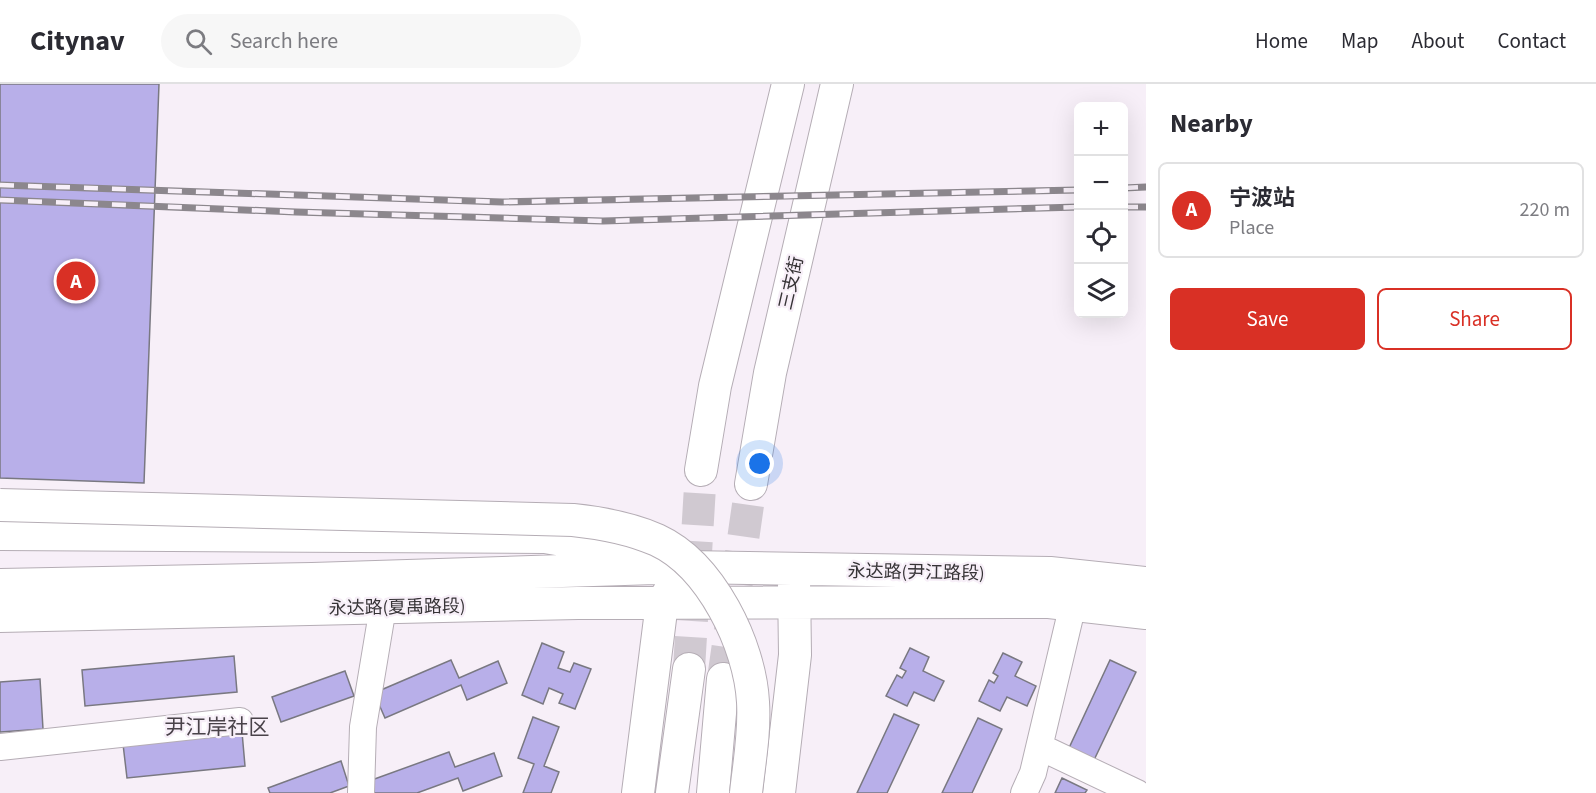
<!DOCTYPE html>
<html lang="en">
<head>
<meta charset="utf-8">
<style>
	:root { --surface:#fff; --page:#f7f7f7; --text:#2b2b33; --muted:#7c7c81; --line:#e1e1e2; --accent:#d93025 }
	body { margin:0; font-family:"Source Sans 3","Noto Sans SC",sans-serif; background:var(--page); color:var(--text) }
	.controls { position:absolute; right:18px; top:18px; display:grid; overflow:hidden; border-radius:9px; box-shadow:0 6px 24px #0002 }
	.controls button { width:54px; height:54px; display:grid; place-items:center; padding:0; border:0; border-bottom:2px solid var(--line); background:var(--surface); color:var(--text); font:30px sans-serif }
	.you { position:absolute; left:760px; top:380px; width:21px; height:21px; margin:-15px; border:4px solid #fff; border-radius:50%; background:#1a73e8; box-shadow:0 0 0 9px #1a73e833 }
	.badge { display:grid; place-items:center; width:39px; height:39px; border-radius:50%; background:var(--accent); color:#fff; font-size:20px; font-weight:700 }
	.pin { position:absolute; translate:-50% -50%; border:3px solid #fff; box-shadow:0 2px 6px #0006 }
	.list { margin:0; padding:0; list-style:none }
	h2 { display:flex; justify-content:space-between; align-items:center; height:78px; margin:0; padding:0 24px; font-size:26px }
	h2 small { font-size:20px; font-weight:400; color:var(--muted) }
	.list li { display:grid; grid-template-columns:39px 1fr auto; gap:18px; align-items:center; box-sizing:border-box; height:96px; margin:0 12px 12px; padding:0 12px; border:2px solid var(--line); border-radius:9px }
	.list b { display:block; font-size:22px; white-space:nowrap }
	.list p { margin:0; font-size:20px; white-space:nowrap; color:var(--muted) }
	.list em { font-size:20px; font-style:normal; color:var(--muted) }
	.actions { display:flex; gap:12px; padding:18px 24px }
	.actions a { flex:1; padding:14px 0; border:2px solid var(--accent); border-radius:9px; text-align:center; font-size:21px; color:var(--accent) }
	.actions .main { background:var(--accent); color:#fff }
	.icon { flex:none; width:33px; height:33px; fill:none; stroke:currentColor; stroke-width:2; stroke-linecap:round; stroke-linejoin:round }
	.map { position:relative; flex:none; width:1146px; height:709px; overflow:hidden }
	header { display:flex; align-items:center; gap:36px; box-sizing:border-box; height:84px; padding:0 30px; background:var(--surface); border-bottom:2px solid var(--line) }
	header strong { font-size:28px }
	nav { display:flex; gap:33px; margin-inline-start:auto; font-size:21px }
	.search { width:420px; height:54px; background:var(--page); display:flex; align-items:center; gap:15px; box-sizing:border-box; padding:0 21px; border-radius:33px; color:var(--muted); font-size:22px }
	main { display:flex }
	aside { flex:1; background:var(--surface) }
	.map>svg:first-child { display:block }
</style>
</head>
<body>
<header>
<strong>Citynav</strong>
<div class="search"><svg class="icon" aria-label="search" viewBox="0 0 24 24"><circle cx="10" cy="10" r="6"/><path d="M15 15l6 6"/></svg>Search here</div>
<nav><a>Home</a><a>Map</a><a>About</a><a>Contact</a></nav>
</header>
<main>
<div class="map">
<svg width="1146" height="709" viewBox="0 0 1146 709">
	<rect width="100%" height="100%" fill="#f7eff8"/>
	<!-- building -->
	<path fill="#b8afe9" stroke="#797881" stroke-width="1.5" d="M 0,0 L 159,0 L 144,399 L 0,394 Z
		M 542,559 L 564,568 L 558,584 L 570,588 L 574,579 L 591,585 L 575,625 L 559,619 L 563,610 L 549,604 L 543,620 L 522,611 Z
		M 910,564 L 929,573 L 923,587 L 944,597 L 934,617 L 914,608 L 907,622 L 886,612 L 897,591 L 902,594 L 906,587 L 900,584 Z
		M 1003,569 L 1022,578 L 1015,592 L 1036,602 L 1027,622 L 1007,613 L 1000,627 L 979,617 L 989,596 L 994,599 L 998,592 L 993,589 Z
		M 234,572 L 237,608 L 85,622 L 82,586 Z
		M 451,576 L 459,594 L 498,577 L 507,599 L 467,616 L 461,601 L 385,634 L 374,609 Z
		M 1110,576 L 1136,588 L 1094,676 L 1069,664 Z
		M 345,587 L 354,612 L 281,638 L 272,613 Z
		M 40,595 L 43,645 L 0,648 L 0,598 Z
		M 894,630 L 919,641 L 887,709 L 857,709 Z
		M 533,633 L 559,643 L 544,682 L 559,688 L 551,709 L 523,709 L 534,680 L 518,674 Z
		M 978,634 L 1002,645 L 972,709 L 942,709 Z
		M 242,648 L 245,682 L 127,694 L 123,660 Z
		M 449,668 L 455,683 L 494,669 L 502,692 L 463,707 L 458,694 L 417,709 L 373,709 L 369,697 Z
		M 341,677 L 349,702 L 330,709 L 270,709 L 268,704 Z
		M 1062,694 L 1087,706 L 1085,709 L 1055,709 Z"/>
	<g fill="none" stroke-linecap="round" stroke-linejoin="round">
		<!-- major-tunnel -->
		<path stroke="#d0c9d1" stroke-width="32" stroke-dasharray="32 16" stroke-linecap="butt" d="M 689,585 L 701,386
			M 723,595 L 751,400"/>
		<!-- minor casing -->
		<g stroke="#b5adb5" stroke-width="28">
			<path id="minor" d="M 0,663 L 240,637
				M 1040,663 L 1137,709
				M 361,709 L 363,643 L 383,523
				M 1024,709 L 1033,689 L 1077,503"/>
		</g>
		<!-- major casing -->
		<g stroke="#b5adb5" stroke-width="34">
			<path id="major" d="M 701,386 L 715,302 L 788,0
				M 751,400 L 770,289 L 837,0
				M 0,450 L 545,453 L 654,472
				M 0,501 L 312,495 L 686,483 L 1050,489 L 1146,499
				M 0,532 L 578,519 L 1049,518 L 1146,529
				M 638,709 L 662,519 L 674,501
				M 672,709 L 689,585
				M 713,709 L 723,595
				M 779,709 L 795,571 L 794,498"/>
		</g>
		<!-- minor -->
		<use href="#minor" stroke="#fff" stroke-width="26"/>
		<!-- major -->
		<use href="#major" stroke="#fff" stroke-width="32"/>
		<!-- rail casing -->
		<g stroke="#8c878d" stroke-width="7">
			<path id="rail" d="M 0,101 L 502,118 L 1078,106
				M 1124,104 L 1146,103
				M 0,116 L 296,128 L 603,137 L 1078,123
				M 1124,123 L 1146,123"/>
		</g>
		<!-- rail -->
		<use href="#rail" stroke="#f7eff8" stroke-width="4.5" stroke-dasharray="14" stroke-linecap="butt"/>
		<!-- major-bridge casing -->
		<g stroke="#b5adb5" stroke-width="34" stroke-linecap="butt">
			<path id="major-bridge" d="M 0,421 L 573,436 C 602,439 630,444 657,456 C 711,481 750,561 753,618 C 755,648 749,680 746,709"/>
		</g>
		<!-- major-bridge -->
		<use href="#major-bridge" stroke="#fff" stroke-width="32"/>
	</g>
	<g text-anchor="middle" stroke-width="4.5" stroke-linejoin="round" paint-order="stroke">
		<!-- street labels -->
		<g font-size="18" fill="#363336" stroke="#f7eff8">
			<text transform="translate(791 199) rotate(-77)" y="6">三支街</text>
			<text transform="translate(916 488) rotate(1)" y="6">永达路(尹江路段)</text>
			<text transform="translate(397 523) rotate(-1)" y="6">永达路(夏禹路段)</text>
		</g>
		<!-- quarter labels -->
		<g font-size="21" fill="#494249" stroke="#f7eff8">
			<text x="217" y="650">尹江岸社区</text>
		</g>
	</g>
</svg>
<div class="controls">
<button>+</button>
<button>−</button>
<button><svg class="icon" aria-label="locate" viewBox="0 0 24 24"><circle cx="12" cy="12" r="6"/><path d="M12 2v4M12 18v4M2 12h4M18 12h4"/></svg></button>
<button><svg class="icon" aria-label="layers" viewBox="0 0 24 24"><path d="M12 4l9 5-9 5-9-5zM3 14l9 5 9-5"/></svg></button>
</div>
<div class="you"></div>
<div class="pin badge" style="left:76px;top:197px">A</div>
</div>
<aside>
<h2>Nearby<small></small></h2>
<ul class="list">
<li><span class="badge">A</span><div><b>宁波站</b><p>Place</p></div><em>220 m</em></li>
</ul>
<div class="actions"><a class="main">Save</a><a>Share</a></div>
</aside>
</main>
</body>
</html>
